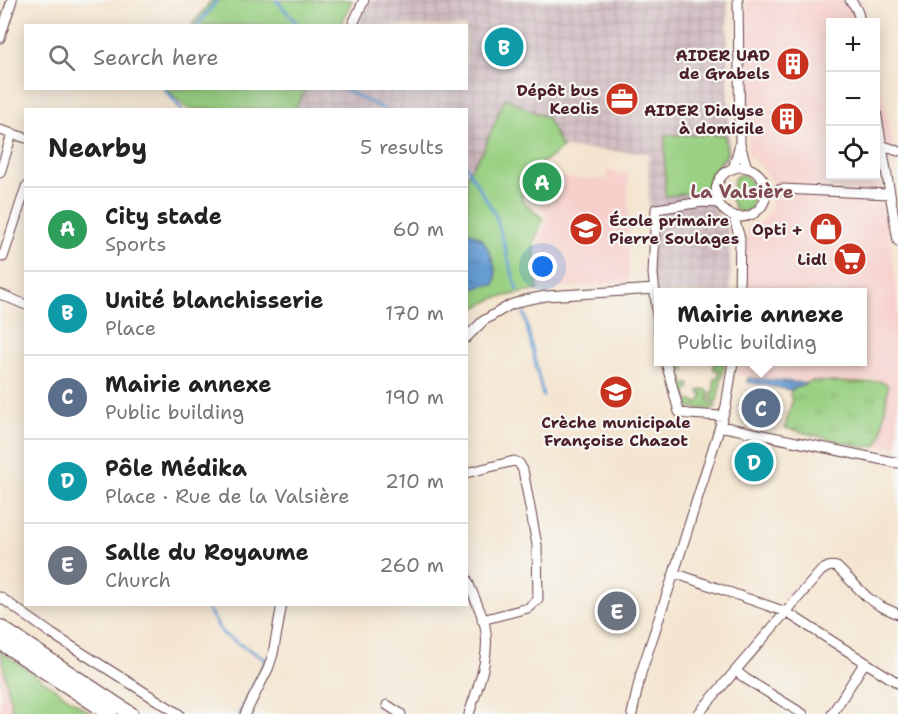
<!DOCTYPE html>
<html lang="en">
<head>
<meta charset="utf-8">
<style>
	:root { --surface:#fff; --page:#f2f2f2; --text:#222; --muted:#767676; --line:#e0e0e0; --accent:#ea580c }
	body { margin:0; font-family:"Shantell Sans",sans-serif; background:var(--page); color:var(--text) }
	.controls { position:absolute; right:18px; top:18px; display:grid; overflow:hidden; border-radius:0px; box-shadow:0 3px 15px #0003 }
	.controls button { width:54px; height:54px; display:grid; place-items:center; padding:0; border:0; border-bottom:2px solid var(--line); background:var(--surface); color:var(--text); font:30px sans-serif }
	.you { position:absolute; left:543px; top:267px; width:21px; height:21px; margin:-15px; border:4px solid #fff; border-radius:50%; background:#1a73e8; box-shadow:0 0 0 9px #1a73e833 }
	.badge { display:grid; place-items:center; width:39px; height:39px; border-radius:50%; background:var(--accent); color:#fff; font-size:20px; font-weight:700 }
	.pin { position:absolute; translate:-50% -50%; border:3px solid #fff; box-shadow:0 2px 6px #0006 }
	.popup { position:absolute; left:654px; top:288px; width:213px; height:78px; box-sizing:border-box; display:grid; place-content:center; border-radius:0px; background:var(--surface); filter:drop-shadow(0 2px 4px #0005); font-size:20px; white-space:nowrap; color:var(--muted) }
	.popup b { font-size:22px; color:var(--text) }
	.popup::after { content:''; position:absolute; left:50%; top:100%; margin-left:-12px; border:12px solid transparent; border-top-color:var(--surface) }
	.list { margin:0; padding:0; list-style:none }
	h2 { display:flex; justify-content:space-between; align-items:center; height:78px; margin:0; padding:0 24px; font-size:26px }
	h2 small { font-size:20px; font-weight:400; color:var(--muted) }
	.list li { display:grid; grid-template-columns:39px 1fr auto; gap:18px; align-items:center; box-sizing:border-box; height:84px; padding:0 24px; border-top:2px solid var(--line) }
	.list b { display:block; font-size:22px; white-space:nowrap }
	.list p { margin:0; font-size:20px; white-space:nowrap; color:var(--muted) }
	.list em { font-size:20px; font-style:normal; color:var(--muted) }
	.icon { flex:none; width:33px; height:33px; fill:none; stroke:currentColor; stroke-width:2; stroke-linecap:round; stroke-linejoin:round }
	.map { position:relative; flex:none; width:898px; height:714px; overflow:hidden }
	.search { position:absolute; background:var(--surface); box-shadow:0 3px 15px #0003; left:24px; top:24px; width:444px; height:66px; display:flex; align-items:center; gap:15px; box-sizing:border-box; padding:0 21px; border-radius:0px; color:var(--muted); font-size:22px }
	.panel { position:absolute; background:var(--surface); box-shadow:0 3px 15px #0003; left:24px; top:108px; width:444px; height:498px; border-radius:0px }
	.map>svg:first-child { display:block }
</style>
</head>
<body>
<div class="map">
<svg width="898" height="714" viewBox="0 0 898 714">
	<defs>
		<pattern id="industrial-grid" width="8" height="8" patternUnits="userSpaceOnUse" patternTransform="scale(1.5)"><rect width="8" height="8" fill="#d2bec3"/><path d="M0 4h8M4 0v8" fill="none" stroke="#b6a3a8"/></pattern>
		<pattern id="park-tufts" width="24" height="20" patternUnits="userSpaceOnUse" patternTransform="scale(1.5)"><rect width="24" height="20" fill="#99d082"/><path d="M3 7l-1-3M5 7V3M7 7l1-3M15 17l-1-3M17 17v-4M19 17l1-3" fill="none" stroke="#85b270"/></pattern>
		<pattern id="water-ripples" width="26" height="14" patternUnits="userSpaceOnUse" patternTransform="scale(1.5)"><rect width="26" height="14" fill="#669ed4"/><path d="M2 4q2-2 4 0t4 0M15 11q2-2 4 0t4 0" fill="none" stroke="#5680ac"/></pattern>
	</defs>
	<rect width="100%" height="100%" fill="#f6f6f2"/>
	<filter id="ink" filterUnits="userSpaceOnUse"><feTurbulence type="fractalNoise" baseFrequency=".0167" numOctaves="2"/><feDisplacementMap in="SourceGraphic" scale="12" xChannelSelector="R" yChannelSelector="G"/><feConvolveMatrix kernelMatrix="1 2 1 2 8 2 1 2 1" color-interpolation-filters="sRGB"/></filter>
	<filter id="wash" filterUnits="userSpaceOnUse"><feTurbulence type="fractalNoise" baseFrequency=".008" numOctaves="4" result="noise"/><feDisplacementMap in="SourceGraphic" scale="24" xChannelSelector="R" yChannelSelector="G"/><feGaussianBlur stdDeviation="1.35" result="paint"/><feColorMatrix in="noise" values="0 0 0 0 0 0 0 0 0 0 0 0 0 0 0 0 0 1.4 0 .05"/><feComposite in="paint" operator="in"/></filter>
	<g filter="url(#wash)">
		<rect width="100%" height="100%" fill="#f4e5d0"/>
		<!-- built -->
		<path fill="#f7d0cc" d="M 747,0 L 862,0 L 866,22 L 830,22 L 830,176 L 876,176 L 876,64 L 896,158 L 876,163 L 891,247 L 898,301 L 898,446 L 877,446 L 881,438 L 889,383 L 874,379 L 856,382 L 806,381 L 737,375 L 738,362 L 863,362 L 863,292 L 744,292 L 747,228 L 763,220 L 771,210 L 773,197 L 771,181 L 761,166 L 748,154 Z
			M 608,171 L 628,173 L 629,282 L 541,289 L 538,243 L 548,215 L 540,209 L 546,201 L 551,203 L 556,178 L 607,179 Z
			M 0,653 L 13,714 L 0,714 Z"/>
		<!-- industrial -->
		<path fill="url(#industrial-grid)" d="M 370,0 L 727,0 L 729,154 L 727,159 L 718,170 L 712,187 L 711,195 L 713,207 L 721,220 L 728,229 L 731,268 L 730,292 L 659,292 L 650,275 L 648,153 L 562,148 L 547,118 L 506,98 L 483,151 L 467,174 L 466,110 L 294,110 L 306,89 L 466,88 L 466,26 L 357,25 Z"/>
		<!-- green -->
		<path fill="#99d082" stroke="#727856" stroke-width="1.5" d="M 212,0 L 352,0 L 341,25 L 192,25 Z
			M 166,89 L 306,89 L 294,110 L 188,109 Z
			M 505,98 L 547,118 L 562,148 L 551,157 L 531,169 L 521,200 L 543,219 L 534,242 L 538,290 L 495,298 L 467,312 L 467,174 L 483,151 Z
			M 665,135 L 725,135 L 727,154 C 715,168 710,173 707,191 L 665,196 Z
			M 536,167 L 554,171 L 549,197 L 530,194 Z
			M 743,174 C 756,184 753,193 752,207 L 742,212 L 735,209 L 731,199 L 734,179 L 737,176 Z
			M 672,362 L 683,362 L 686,370 L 680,372 L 684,385 L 689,384 L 690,388 L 687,390 L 686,395 L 687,399 L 683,405 Z
			M 714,362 L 725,362 L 717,401 L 715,402 L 712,401 L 712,392 L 714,391 L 714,378 L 718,378 L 719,370 L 714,370 Z
			M 705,389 L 709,392 L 709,401 L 711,404 L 716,406 L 714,409 L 685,407 L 689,401 L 695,401 L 696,404 L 700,401 L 703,394 L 700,394 L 699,391 Z
			M 0,651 L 92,714 L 13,714 Z"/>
		<!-- park -->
		<path fill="url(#park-tufts)" stroke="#727856" stroke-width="1.5" d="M 812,381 L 865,383 L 879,381 L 887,384 L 888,388 L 881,438 L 877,446 L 863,447 L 785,428 L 792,400 L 790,396 L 791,390 Z"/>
		<!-- water -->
		<path fill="url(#water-ripples)" stroke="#585e80" stroke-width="1.5" d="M 466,231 C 472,233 479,236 483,240 C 490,251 500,273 494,285 L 484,285 L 467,292 Z
			M 748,378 L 807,383 L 791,390 L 747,382 Z"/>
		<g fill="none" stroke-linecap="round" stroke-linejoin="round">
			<!-- stream -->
			<path stroke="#669ed4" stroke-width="3" d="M 276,0 L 295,21 L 297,26
				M 197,26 L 217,0
				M 164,88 L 182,110
				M 341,88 L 385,110
				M 466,166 L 496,216 L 517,290
				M 524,313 L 543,396
				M 205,604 L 223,634 L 266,660 L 240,714"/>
		</g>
	</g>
	<g filter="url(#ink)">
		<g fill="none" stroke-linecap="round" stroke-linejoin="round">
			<!-- minor casing -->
			<g stroke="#643d44" stroke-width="11">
				<path id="minor" d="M 850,0 C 856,6 859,14 860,22
					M 352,26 L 364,0
					M 0,38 L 12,0
					M 876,111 L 898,241
					M 0,130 L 26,138
					M 740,144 L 747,168
					M 881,145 L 898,151
					M716 192a25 25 0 1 1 50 0a25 25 0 1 1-50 0Z
					M 733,169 L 740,144 L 738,0
					M 0,173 L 12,134
					M 766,194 L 782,189 L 889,194
					M 733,215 L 740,238 L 739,292
					M 0,256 L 3,257 L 26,187
					M 0,294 L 26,305
					M 659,332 L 653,274 L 656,209 L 702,202 L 719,203
					M 466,338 L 483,321 L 510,305 L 525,300 L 546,296 L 655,289
					M 666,362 L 679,412 L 688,414 L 723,416
					M 720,426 L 898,463
					M 466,473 L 514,461 L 519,463 L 523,470 L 537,545 L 538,599 L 528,608 L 482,620
					M 674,573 L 786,612 L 898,683
					M 466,577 C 472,593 481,610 485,626 C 491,656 478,686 469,714
					M 0,597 L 52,634 L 179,714
					M 736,671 L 746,679 L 803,714
					M 387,705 L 401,714
					M 699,713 L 821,571 C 827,567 830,565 837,567 L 867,597 L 880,606 L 898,614
					M 245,714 L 268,669 L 273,654 L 282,604
					M 632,714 L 641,673 L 674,573 L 720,426 L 726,406 L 733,362
					M 832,714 L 865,662"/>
			</g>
			<!-- primary casing -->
			<g stroke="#643d44" stroke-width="16">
				<path id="primary" d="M 0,627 L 131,714
					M 0,642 L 110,714"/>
			</g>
			<!-- minor -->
			<use href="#minor" stroke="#fff" stroke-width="9"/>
			<!-- primary -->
			<use href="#primary" stroke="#fff" stroke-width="14"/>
		</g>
	</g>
	<!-- icons -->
	<defs>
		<g id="building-disc" transform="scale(1.725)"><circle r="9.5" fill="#c8321e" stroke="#f6f6f2"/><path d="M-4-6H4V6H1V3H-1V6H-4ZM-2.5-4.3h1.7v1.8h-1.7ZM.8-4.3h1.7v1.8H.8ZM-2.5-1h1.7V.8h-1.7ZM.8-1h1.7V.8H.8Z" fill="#fff"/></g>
		<g id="office-disc" transform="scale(1.725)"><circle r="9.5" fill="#c8321e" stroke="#f6f6f2"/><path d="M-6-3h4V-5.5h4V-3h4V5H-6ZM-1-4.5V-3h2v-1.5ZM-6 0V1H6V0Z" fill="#fff"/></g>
		<g id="school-disc" transform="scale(1.725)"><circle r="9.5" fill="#c8321e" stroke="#f6f6f2"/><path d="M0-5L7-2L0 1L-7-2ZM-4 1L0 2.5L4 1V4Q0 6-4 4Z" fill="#fff"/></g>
		<g id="shop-disc" transform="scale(1.725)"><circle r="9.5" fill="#c8321e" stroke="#f6f6f2"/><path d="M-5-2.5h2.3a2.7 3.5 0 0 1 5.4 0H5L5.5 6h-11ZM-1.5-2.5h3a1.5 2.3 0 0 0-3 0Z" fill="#fff"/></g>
		<g id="supermarket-disc" transform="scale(1.725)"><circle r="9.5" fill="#c8321e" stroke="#f6f6f2"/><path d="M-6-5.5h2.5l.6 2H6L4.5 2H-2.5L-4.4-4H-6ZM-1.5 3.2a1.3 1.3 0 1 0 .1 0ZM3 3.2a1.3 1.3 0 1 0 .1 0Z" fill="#fff"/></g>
	</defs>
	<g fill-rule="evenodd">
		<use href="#building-disc" x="793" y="64"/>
		<use href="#office-disc" x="622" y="99"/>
		<use href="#building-disc" x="787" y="119"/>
		<use href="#school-disc" x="586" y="229"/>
		<use href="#shop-disc" x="826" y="229"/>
		<use href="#supermarket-disc" x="850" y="259"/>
		<use href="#school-disc" x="616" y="392"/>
	</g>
	<g text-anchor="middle" stroke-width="4.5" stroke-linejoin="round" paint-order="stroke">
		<!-- poi labels -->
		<g font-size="16" font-weight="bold" fill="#4a1f2b" stroke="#f6f6f2" text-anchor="end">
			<text x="770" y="61">AIDER UAD<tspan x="770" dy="18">de Grabels</tspan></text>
			<text x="599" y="96">Dépôt bus<tspan x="599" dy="18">Keolis</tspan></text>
			<text x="764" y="116">AIDER Dialyse<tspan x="764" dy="18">à domicile</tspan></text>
			<text x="609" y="226" text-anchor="start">École primaire<tspan x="609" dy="18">Pierre Soulages</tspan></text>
			<text x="803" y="235">Opti +</text>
			<text x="827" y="265">Lidl</text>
			<text x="616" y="428" text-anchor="middle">Crèche municipale<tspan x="616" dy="18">Françoise Chazot</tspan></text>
		</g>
		<!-- neighbourhood labels -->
		<g font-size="18" font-weight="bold" fill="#824b53" stroke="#f6f6f2">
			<text x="742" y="198">La Valsière</text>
		</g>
	</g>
</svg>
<div class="controls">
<button>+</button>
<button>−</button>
<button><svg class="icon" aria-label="locate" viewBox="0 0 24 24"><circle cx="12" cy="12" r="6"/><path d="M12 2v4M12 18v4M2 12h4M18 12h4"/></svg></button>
</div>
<div class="you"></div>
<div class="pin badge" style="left:542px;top:182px;background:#2e9e5b">A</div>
<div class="pin badge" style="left:504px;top:47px;background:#0f9aa8">B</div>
<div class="pin badge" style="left:761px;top:408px;background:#5c6f8a">C</div>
<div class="popup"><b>Mairie annexe</b>Public building</div>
<div class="pin badge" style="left:754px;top:462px;background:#0f9aa8">D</div>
<div class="pin badge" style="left:617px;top:611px;background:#6b7280">E</div>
<div class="search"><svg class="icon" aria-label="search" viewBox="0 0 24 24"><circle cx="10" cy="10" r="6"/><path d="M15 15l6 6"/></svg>Search here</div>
<section class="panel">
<h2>Nearby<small>5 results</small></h2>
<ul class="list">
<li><span class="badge" style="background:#2e9e5b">A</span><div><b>City stade</b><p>Sports</p></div><em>60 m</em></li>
<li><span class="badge" style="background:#0f9aa8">B</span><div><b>Unité blanchisserie</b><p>Place</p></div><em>170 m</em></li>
<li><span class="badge" style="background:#5c6f8a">C</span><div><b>Mairie annexe</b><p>Public building</p></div><em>190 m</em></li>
<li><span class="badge" style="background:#0f9aa8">D</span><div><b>Pôle Médika</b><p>Place · Rue de la Valsière</p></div><em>210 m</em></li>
<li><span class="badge" style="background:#6b7280">E</span><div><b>Salle du Royaume</b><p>Church</p></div><em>260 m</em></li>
</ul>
</section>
</div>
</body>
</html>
